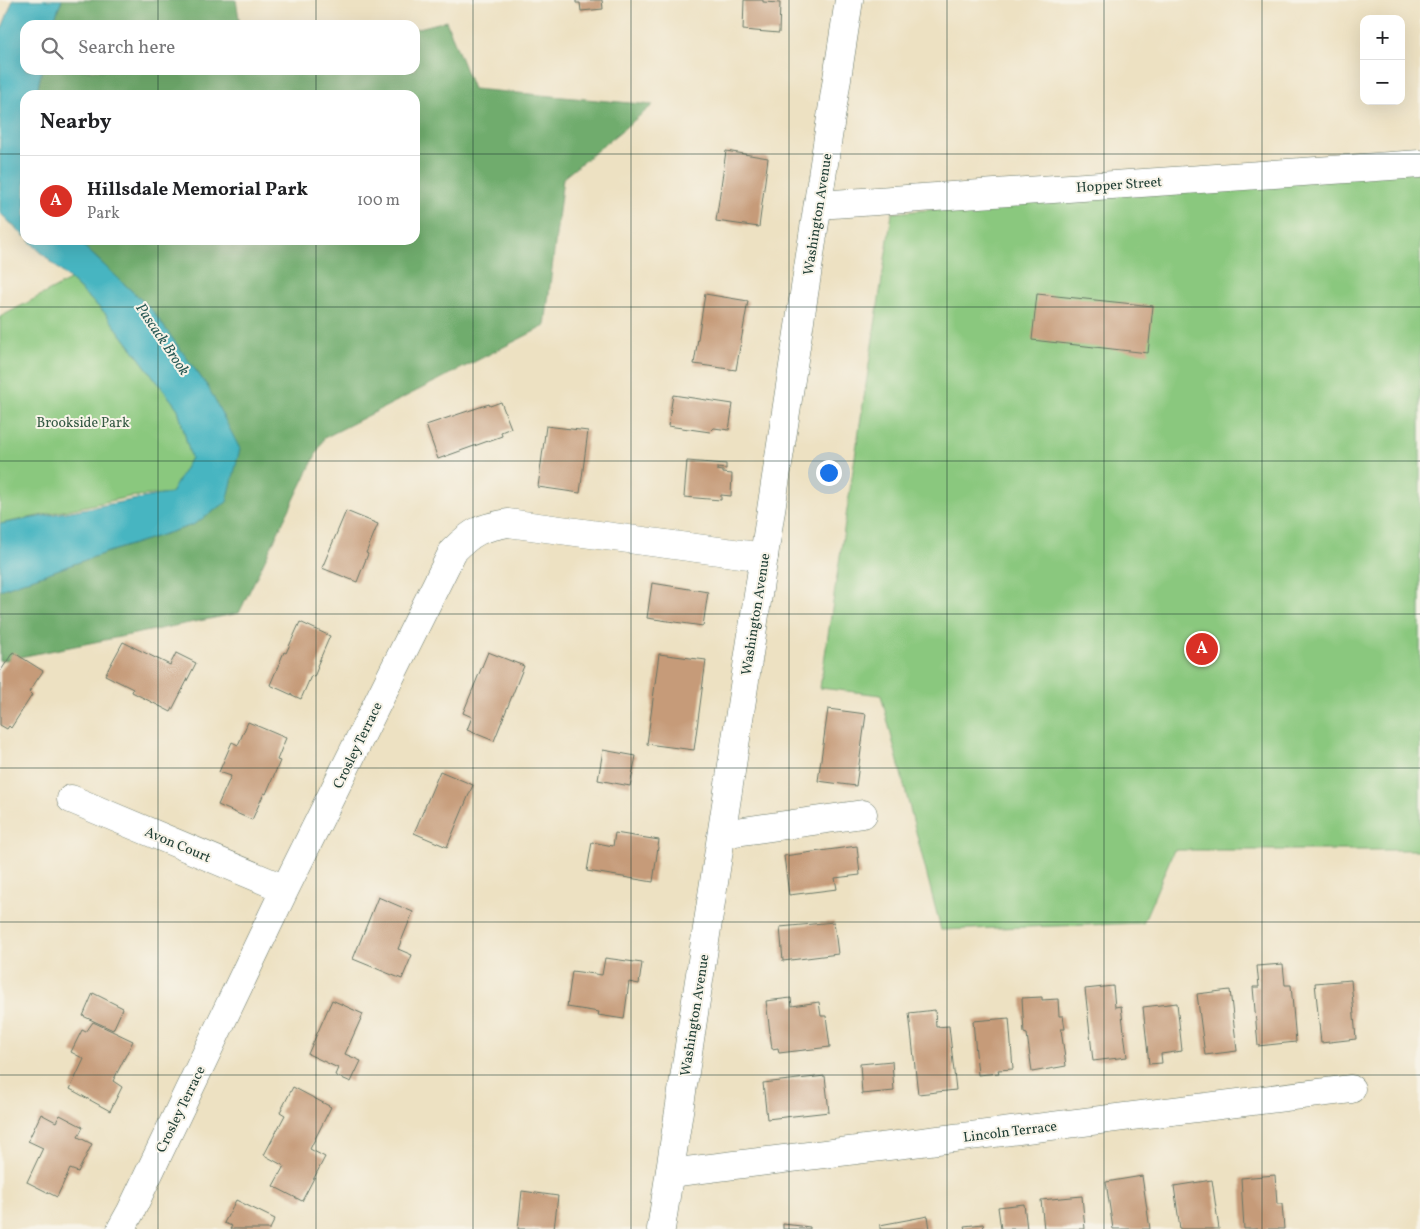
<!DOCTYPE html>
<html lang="en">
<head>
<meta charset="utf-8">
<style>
	:root { --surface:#fff; --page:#f6f6f6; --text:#202124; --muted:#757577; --line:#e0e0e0; --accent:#d93025 }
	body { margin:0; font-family:Vollkorn,serif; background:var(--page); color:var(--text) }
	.controls { position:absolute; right:15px; top:15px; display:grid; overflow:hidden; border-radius:10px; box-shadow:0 5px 20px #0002 }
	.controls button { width:45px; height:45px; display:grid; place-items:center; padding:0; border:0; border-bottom:1px solid var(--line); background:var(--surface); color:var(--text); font:25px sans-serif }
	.you { position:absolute; left:828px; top:472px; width:18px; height:18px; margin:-12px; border:4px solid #fff; border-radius:50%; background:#1a73e8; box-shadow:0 0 0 8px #1a73e833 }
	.badge { display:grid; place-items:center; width:32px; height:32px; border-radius:50%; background:var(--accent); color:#fff; font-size:16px; font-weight:700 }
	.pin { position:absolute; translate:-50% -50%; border:2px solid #fff; box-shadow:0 1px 5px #0006 }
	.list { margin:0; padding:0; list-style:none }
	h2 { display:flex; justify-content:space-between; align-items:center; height:65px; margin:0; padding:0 20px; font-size:21px }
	h2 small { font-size:16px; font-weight:400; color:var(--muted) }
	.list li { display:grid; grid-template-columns:32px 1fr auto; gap:15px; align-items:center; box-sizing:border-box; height:90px; padding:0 20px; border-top:1px solid var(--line) }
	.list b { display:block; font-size:19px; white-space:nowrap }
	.list p { margin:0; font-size:16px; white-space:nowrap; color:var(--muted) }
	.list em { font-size:16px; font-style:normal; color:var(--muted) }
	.icon { flex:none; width:28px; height:28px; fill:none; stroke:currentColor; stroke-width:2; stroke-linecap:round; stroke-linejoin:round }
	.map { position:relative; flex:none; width:1420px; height:1229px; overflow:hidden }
	.search { position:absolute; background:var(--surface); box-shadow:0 5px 20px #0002; left:20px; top:20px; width:400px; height:55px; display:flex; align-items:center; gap:12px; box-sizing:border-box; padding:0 18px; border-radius:15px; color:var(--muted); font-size:19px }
	.panel { position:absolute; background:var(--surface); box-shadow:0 5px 20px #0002; left:20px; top:90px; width:400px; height:155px; border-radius:15px }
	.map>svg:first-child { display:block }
</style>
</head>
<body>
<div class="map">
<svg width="1420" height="1229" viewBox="0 0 1420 1229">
	<rect width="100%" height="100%" fill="#f7f3e8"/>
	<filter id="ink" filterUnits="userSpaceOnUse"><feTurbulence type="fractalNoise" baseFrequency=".02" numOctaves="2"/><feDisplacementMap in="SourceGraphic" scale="10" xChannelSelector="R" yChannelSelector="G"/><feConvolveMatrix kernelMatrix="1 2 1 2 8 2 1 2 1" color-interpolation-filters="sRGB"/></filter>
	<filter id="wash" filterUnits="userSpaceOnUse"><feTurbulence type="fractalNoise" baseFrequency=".0096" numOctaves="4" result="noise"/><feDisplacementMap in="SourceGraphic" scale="20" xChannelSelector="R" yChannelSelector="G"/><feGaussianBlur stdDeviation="1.12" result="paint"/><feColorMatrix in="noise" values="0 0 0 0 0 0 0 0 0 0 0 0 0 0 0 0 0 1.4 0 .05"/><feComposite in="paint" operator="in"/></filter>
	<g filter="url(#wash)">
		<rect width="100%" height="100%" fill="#ede1c2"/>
		<!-- green -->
		<path fill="#8ac87e" stroke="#548259" d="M 1420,167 L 1420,850 L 1174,850 L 1143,923 L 941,930 L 881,695 L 820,688 L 892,213 Z
			M 70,280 L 105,313 L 178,409 L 191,458 L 171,493 L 129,497 L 0,524 L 0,317 Z"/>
		<!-- forest -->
		<path fill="#6fac6d" stroke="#477450" d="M 62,0 L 236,0 L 240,25 L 52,25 Z
			M 446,21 L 473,89 L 653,105 L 563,178 L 545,326 L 324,438 L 239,613 L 0,661 L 0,590 L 105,553 L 193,525 L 208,387 L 151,309 L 77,240 L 415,240 L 415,95 L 36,95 L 42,70 L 415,70 L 415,29 Z"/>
		<!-- water -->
		<path fill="#47b5c1" stroke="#33797a" d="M 13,0 L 62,0 L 52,25 L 25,25 L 25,70 L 42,70 L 36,95 L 25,95 L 25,237 L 0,213 L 0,33 Z
			M 28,240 L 77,240 L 151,309 L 208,387 L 240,449 L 227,502 L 193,525 L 105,553 L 0,590 L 0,524 L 171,493 L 191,458 L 178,409 L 105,313 Z"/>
		<g id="blocks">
			<!-- building -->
			<path fill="#c69b79" d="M 576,0 L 602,0 L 603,9 L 581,11 L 580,3 L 576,3 Z
				M 744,0 L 763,0 L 763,2 L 780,3 L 779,33 L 743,30 Z
				M 726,151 L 768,158 L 759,227 L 716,221 Z
				M 705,294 L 748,301 L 736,370 L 694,364 Z
				M 1037,294 L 1153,306 L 1148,353 L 1032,340 Z
				M 673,395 L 733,404 L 729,430 L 714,428 L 710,432 L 668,426 Z
				M 501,402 L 511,428 L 501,432 L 502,436 L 438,459 L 426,425 L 489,404 L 490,406 Z
				M 546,426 L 588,431 L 580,493 L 538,487 Z
				M 687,461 L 726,464 L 726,469 L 717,468 L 717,470 L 723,471 L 723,473 L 732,474 L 731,496 L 721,495 L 721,500 L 684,497 Z
				M 346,511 L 378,524 L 366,553 L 368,554 L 357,582 L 322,568 Z
				M 652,583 L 708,592 L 703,626 L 647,618 Z
				M 300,622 L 330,636 L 317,666 L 318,667 L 314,677 L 311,676 L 301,699 L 270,685 L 284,652 L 286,653 Z
				M 123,642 L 170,665 L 176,653 L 196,663 L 171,712 L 132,692 L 133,689 L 105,675 Z
				M 13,652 L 43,671 L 29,692 L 32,695 L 11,728 L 9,726 L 7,729 L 0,725 L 0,672 Z
				M 488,652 L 524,666 L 494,741 L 467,730 L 472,717 L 463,713 Z
				M 659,654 L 706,660 L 694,750 L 647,744 Z
				M 828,709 L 866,714 L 856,786 L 818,781 Z
				M 248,722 L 286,738 L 277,760 L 280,761 L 266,794 L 264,793 L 252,820 L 218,805 L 231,776 L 219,772 L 232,742 L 238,745 Z
				M 603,750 L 636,756 L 630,786 L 598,780 Z
				M 440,771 L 473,785 L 447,847 L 414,833 Z
				M 615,833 L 659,840 L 653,882 L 587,871 L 592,842 L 613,846 Z
				M 857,846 L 860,875 L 835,878 L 837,889 L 789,895 L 784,856 Z
				M 378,897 L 413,912 L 398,949 L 412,955 L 402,979 L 353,959 Z
				M 834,922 L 838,954 L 783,961 L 780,927 Z
				M 605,958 L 642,963 L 639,984 L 629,982 L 624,1019 L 598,1015 L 599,1012 L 567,1007 L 572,971 L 602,975 Z
				M 1283,964 L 1285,985 L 1291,985 L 1296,1042 L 1258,1046 L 1253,987 L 1259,987 L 1257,966 Z
				M 1351,980 L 1356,1039 L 1321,1043 L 1315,983 Z
				M 1113,986 L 1115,1007 L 1121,1006 L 1127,1057 L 1093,1061 L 1085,989 Z
				M 1230,990 L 1237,1051 L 1205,1055 L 1197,994 Z
				M 93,993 L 123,1008 L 113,1030 L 83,1016 Z
				M 1042,997 L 1042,1000 L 1058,999 L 1059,1016 L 1063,1016 L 1065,1029 L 1061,1029 L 1066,1066 L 1032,1072 L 1027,1034 L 1024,1033 L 1022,998 Z
				M 791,998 L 792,1006 L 819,1002 L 821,1016 L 826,1016 L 830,1047 L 779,1053 L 778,1048 L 772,1049 L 766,1001 Z
				M 332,1000 L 363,1014 L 345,1054 L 361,1061 L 351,1082 L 335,1075 L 338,1068 L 308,1054 Z
				M 1177,1003 L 1182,1051 L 1161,1054 L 1162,1063 L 1149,1064 L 1143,1007 Z
				M 935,1010 L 936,1027 L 949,1026 L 956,1090 L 918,1094 L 909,1013 Z
				M 1009,1018 L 1013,1069 L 998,1070 L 999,1073 L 978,1075 L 973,1021 Z
				M 93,1022 L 133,1041 L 113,1081 L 122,1087 L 110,1111 L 70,1089 L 84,1059 L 71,1052 L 82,1030 L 86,1032 Z
				M 892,1061 L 894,1091 L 862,1094 L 860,1064 Z
				M 825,1076 L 829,1112 L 767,1119 L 763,1083 Z
				M 293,1087 L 331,1107 L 310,1149 L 325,1157 L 302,1201 L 273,1186 L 284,1166 L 264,1155 L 285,1115 L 280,1112 Z
				M 41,1114 L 56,1122 L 60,1115 L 83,1127 L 78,1137 L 92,1144 L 78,1172 L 70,1169 L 57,1197 L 27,1182 L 43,1148 L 28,1141 Z
				M 1275,1175 L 1277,1204 L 1282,1204 L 1284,1229 L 1244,1229 L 1241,1178 Z
				M 1142,1176 L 1150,1229 L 1113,1229 L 1106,1182 Z
				M 1212,1180 L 1219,1229 L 1180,1229 L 1174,1186 Z
				M 522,1191 L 558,1196 L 554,1229 L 518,1229 Z
				M 1082,1196 L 1085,1229 L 1044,1229 L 1041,1200 Z
				M 236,1200 L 275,1219 L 270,1229 L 230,1229 L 232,1226 L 224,1223 Z
				M 1024,1204 L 1027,1229 L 1001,1229 L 998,1207 Z
				M 928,1216 L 930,1229 L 880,1229 L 880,1225 Z
				M 783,1224 L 810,1227 L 810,1229 L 783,1229 Z
				M 983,1224 L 984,1229 L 965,1229 L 964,1226 Z"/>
		</g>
	</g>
	<g filter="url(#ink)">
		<use href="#blocks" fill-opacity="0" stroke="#677666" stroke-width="1"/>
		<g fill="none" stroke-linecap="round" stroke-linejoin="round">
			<!-- minor casing -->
			<g stroke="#677666" stroke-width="29">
				<path id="minor" d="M 818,205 L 1420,164
					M 71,799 L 285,889
					M 722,834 L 863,814
					M 670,1173 L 1351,1089
					M 121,1229 L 131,1211 L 285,889 L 453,551 C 473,531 480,528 508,523 L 764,557"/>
			</g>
			<!-- tertiary casing -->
			<g stroke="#677666" stroke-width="29">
				<path id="tertiary" d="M 661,1229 L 849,0"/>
			</g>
			<!-- minor -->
			<use href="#minor" stroke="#fff" stroke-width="28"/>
			<!-- tertiary -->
			<use href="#tertiary" stroke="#fff" stroke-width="28"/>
		</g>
	</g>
	<!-- grid -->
	<path fill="none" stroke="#1f3d34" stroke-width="1" stroke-opacity="0.55" d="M 158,0 L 158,25M 316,0 L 316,25M 473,0 L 473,1229M 631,0 L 631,1229M 789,0 L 789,1229M 947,0 L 947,1229M 1104,0 L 1104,1229M 1262,0 L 1262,1229M 158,70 L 158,95M 316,70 L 316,95M 0,154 L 25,154M 415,154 L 1420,154M 158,240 L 158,1229M 316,240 L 316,1229M 0,307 L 1420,307M 0,461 L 1420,461M 0,614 L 1420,614M 0,768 L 1420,768M 0,922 L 1420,922M 0,1075 L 1420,1075"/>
	<g text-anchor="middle" stroke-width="4" stroke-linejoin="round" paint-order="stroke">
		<!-- street labels -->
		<g font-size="14" fill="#1f3d34" stroke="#f7f3e8">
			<text transform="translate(1119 184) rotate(-4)" y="5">Hopper Street</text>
			<text transform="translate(817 214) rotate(-81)" y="5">Washington Avenue</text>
			<text transform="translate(755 614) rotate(-81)" y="5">Washington Avenue</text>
			<text transform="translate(357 745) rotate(-64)" y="5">Crosley Terrace</text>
			<text transform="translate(178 844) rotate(23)" y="5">Avon Court</text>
			<text transform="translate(694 1015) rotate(-81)" y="5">Washington Avenue</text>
			<text transform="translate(180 1109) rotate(-64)" y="5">Crosley Terrace</text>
			<text transform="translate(1010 1131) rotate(-7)" y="5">Lincoln Terrace</text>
		</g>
		<!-- park labels -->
		<g font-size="14" fill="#345943" stroke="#f7f3e8">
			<text x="83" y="427">Brookside Park</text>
		</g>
		<!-- water labels -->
		<g font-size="15" font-style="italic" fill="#295b57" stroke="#f7f3e8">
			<text transform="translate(163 339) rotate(56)" y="5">Pascack Brook</text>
		</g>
	</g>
</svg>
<div class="controls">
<button>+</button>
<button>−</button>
</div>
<div class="you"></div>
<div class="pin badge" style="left:1202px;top:649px">A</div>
<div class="search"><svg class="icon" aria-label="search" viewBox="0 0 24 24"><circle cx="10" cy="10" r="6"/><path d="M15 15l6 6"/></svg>Search here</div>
<section class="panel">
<h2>Nearby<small></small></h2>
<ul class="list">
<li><span class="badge">A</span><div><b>Hillsdale Memorial Park</b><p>Park</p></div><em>100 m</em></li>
</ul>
</section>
</div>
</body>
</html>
